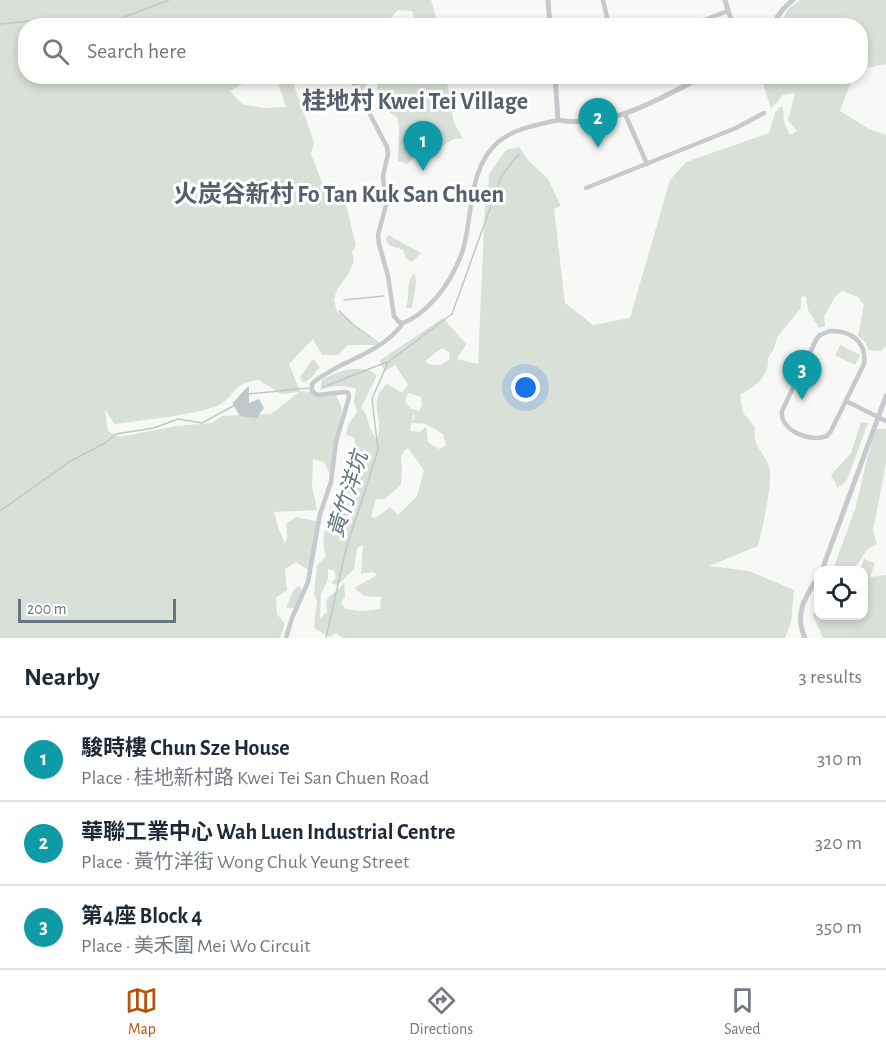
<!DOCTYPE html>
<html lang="en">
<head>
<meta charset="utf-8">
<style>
	:root { --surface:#fff; --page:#f2f2f3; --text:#1f2937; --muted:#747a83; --line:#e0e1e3; --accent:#b45309 }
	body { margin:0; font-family:"Alegreya Sans","Noto Sans TC",sans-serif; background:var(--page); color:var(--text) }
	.controls { position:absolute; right:18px; bottom:18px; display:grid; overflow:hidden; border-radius:12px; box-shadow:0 3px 9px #0003 }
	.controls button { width:54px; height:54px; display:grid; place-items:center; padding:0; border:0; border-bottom:2px solid var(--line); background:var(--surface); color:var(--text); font:30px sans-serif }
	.scale { position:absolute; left:18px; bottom:15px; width:158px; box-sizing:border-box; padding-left:6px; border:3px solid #687587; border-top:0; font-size:16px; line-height:21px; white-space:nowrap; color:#687587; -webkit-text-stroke:4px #fff; paint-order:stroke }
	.you { position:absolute; left:526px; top:388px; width:21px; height:21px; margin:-15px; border:4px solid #fff; border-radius:50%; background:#1a73e8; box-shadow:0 0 0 9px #1a73e833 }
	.badge { display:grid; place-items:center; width:39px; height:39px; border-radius:50%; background:var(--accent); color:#fff; font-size:20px; font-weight:700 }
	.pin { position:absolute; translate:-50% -50px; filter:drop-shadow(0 2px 3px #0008) }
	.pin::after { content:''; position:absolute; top:32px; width:21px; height:18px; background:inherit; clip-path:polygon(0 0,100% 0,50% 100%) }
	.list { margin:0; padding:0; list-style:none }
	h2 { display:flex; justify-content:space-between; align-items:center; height:78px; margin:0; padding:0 24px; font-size:26px }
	h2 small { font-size:20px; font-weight:400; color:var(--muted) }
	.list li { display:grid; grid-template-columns:39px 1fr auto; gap:18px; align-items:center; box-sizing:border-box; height:84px; padding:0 24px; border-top:2px solid var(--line) }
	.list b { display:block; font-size:22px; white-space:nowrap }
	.list p { margin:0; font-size:20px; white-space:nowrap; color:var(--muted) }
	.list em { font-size:20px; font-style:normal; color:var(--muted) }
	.icon { flex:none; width:33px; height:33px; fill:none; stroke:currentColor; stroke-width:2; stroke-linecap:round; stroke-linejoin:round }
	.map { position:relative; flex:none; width:886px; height:638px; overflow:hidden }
	.search { position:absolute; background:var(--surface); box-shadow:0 3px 9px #0003; left:18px; right:18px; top:18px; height:66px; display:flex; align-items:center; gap:15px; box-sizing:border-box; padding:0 21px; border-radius:24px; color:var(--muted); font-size:22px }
	.sheet { height:330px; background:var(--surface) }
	nav { display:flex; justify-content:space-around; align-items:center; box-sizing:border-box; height:84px; border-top:2px solid var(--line); background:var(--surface); font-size:16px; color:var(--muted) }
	nav a { display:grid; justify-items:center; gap:3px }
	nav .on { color:var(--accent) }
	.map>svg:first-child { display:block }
</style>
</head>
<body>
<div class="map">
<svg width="886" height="638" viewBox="0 0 886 638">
	<rect width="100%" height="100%" fill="#f8f9f6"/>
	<!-- green -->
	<path fill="#d9e0d7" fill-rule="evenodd" d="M 0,0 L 431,0 L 438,25 L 415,25 L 412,11 L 398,10 L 386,23 L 358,25 L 26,26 L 26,76 L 255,77 L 230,91 L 242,104 L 264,108 L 286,107 L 276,77 L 291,77 L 314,142 L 311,154 L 322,182 L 343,190 L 356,246 L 352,251 L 354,262 L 347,276 L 337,289 L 334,300 L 337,311 L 378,345 L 348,345 L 338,355 L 322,355 L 313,339 L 289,364 L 300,391 L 336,395 L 342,408 L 331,477 L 324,462 L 313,459 L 312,485 L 317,510 L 274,512 L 278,527 L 285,544 L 287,537 L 286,524 L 296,517 L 321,522 L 308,570 L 296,562 L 285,569 L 287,590 L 276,598 L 277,614 L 285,624 L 280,638 L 0,638 ZM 259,380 L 281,394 L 299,392 L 271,414 L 222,416 L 212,423 L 176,426 L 119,437 L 108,431 L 105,409 L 114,424 C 136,421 205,414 221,404 C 240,391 230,384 259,380 Z
		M 800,0 L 886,0 L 886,64 L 861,69 L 860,26 L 781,25 L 788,9 Z
		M 353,77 L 373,77 L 363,89 L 371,105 L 366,114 C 358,102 359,89 353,77 Z
		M 383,77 L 446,77 L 454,123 L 463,138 L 454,139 L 438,148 L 424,144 L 408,164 L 398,161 C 398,146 401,132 397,117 L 383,108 L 376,98 L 378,83 Z
		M 761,77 L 853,77 L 840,111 L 869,129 L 886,135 L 886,346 L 881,351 L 869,350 L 865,342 L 858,336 L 864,305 L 858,297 L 843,291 L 837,294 L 824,316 L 825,326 L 819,328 L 808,310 L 806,296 L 801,297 L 801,308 L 777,337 L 774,349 L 768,358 C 770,376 755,388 740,394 L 743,413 L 755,427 C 752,448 763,449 769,466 C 774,480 762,530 758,546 L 709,566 L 749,571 L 794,590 L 791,622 L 785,638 L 342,638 L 336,633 L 330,637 L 314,628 L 317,601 L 314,594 L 317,565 L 326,556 C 320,544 327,508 335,497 C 341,488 353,477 356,466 C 358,457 356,446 354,437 L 346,435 L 348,425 L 357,412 L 354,402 L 356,389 C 344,384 333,386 320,390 L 322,380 C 339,370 360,363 377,375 L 361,408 C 371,417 366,428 377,439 C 385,418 366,402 387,384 L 402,393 L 408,385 L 395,365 L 385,371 L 379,361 L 443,318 L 466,344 L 457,359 L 478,364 L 485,205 L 488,194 L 489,174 L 506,150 L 519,147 L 528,160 L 548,179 L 561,206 L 554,209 L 565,303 L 593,325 L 630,318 L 670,180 L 686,162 L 769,133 L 775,113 L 780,107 L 783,107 L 784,122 L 790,135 L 797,131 L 788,120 L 795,93 L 783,95 L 771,109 ZM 442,348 L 449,352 L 450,359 L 441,365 L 430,365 L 425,361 ZM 408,393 L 421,397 L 422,405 L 419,411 L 411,409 L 405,401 ZM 413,414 L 415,415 L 412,423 L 426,424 L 443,434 L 446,446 L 439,449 L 428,442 L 426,427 L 419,432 L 410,431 ZM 406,449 L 409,449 L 424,470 L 417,496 L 398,515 L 390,507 L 376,518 L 371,517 L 376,499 L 385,499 L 401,485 L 402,468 L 401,456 ZM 363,545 L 361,574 L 373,572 L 377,575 L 354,588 L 365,596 L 381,597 L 380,609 L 361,611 L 345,609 L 341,602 L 345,597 L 344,582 C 338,593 331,592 326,601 L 327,612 L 320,618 L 321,594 L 328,579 L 328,569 L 334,570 L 336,578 L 331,583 L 338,585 L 354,569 L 357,548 Z
		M 388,235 L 421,253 L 412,262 L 406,258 L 403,250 L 389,245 L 386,240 Z
		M 415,273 L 416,283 L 412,308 L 406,308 C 411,296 404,283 415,273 Z
		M 840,345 L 860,355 L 855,365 L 835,355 Z
		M 313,359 L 320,367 L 311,378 L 303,383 L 300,377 Z
		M 861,422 L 868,423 L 847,480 L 838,488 L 831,475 L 851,453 Z
		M 876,429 L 886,429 L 886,463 L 873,531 L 877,544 L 868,549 L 855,567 L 857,570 L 833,570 L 856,506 L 867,459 Z
		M 864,559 L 875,563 L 870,577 L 886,575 L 886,638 L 823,638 L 813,616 L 818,595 L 818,616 L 864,616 L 864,570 L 860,570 Z
		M 300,586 L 303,598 L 298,608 L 286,608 L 294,589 Z"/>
	<!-- water -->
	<path fill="#bfc8cd" d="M 249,386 L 249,403 L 259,399 L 264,408 L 257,418 L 240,416 L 232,403 C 239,398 242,391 249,386 Z"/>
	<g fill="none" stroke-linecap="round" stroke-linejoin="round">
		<!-- stream -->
		<path stroke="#bfc8cd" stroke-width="1.5" d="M 0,24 L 50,19 L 101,26
			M 103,25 L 169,0
			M 344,300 L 384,296
			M 339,311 L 354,325 L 378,343
			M 323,387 L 387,362
			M 248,394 L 309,388
			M 0,511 L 69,462 L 105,443 L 116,434 L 154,428 L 178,419 L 202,423 L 233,406
			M 326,638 L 346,549 L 378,450 L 372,399 L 388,362 L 452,314 L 502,175 L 519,154"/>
		<!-- minor -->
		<path stroke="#c6c9cd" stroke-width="4.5" d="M 603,0 L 609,26
			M 688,26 L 728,11
			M 320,76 L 322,81
			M 350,76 L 387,147 L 388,154 L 383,176 L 386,205 L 378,235 L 379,244 L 388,276 L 394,316 L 399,322 L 403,323
			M 625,114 L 647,164
			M 586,188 L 736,128 L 764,113
			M 403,323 C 417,318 427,308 436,298 C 448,284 457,267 463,250 C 473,215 468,168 498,142 C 515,128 537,125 558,120
			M 830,331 C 851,330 867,342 864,364 L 831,431 L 827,436 C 811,443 780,431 782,411 L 816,340 L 820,335 Z
			M 846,401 L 886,421
			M 286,638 L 292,618 L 308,582 L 320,514 L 331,482 L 336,442 L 349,397 L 348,393 L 345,392 L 317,395 L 312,391 L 312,384 C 318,377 328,373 336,368 C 361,355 386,347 403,323"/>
		<!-- tertiary -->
		<path stroke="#c6c9cd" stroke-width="5" d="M 548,0 L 550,26
			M 725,0 L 733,26
			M 771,26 L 783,9 L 793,0
			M 555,76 L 558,120 C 612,129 658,99 704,76
			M 822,570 L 886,396
			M 805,638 C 794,614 805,597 818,577"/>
	</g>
	<g text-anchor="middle" stroke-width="6" stroke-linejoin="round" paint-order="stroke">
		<!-- water labels -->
		<g font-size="22" font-style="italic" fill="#637682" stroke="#fff">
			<text transform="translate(347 494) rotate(-73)" y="8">黃竹洋坑</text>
		</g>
		<!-- quarter labels -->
		<g font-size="24" font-weight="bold" fill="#565f6c" stroke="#fff">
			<text x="415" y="109">桂地村 Kwei Tei Village</text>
			<text x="339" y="202">火炭谷新村 Fo Tan Kuk San Chuen</text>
		</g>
	</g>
</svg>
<div class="controls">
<button><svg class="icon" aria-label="locate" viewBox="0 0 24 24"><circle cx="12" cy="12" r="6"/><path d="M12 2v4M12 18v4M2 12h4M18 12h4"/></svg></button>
</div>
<div class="scale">200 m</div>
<div class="you"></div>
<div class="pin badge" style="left:423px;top:171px;background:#0f9aa8">1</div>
<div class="pin badge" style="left:598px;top:148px;background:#0f9aa8">2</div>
<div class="pin badge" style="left:802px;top:400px;background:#0f9aa8">3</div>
<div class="search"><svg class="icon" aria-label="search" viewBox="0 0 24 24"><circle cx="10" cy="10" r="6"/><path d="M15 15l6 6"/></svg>Search here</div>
</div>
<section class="sheet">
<h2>Nearby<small>3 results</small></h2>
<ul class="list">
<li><span class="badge" style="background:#0f9aa8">1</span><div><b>駿時樓 Chun Sze House</b><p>Place · 桂地新村路 Kwei Tei San Chuen Road</p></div><em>310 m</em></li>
<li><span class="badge" style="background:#0f9aa8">2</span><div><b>華聯工業中心 Wah Luen Industrial Centre</b><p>Place · 黃竹洋街 Wong Chuk Yeung Street</p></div><em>320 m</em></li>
<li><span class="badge" style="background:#0f9aa8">3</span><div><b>第4座 Block 4</b><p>Place · 美禾圍 Mei Wo Circuit</p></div><em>350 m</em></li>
</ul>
</section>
<nav>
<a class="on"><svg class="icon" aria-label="map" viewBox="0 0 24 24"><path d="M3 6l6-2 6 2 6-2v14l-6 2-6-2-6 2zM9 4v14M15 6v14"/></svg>Map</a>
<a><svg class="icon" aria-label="directions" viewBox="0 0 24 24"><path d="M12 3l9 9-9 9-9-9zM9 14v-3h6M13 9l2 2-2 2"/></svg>Directions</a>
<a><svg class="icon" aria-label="saved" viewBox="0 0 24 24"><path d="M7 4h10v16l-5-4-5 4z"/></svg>Saved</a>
</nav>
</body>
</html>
